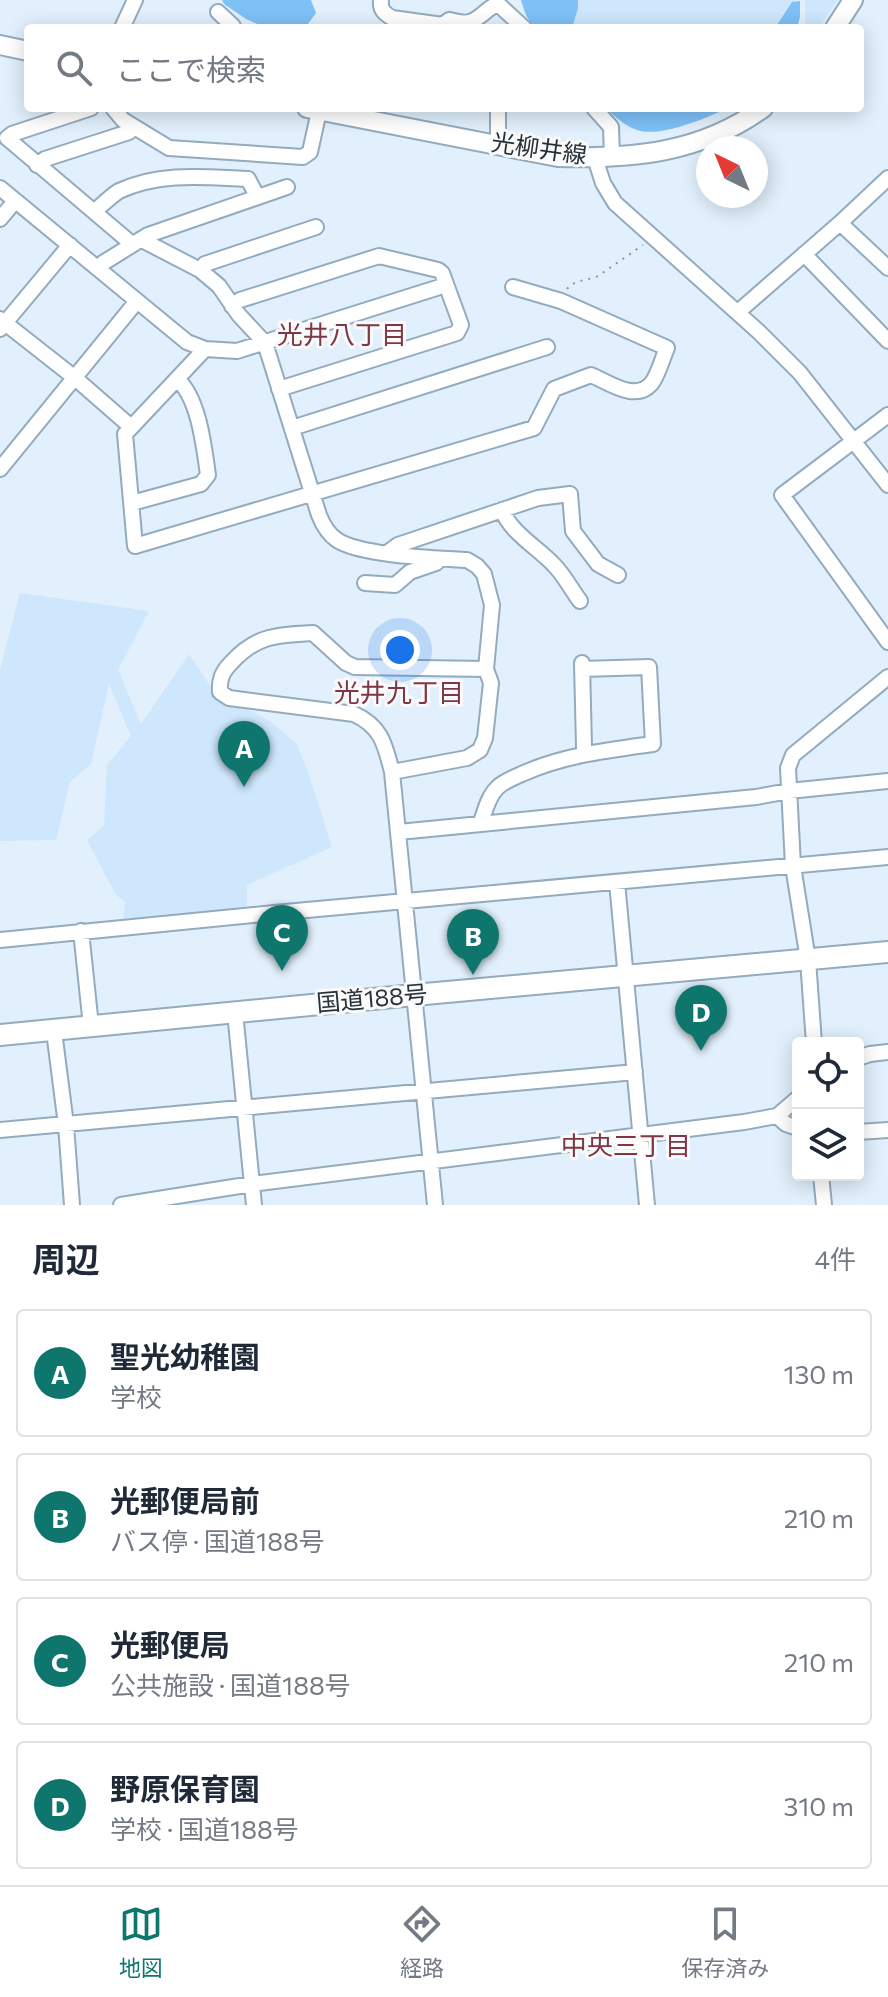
<!DOCTYPE html>
<html lang="ja">
<head>
<meta charset="utf-8">
<style>
	:root { --surface:#fff; --page:#f6f6f7; --text:#1f2937; --muted:#747a83; --line:#e0e1e3; --accent:#0f766e }
	body { margin:0; font-family:Commissioner,"Noto Sans JP",sans-serif; background:var(--page); color:var(--text) }
	.controls { position:absolute; right:24px; bottom:24px; display:grid; overflow:hidden; border-radius:8px; box-shadow:0 4px 20px #0003 }
	.controls button { width:72px; height:72px; display:grid; place-items:center; padding:0; border:0; border-bottom:2px solid var(--line); background:var(--surface); color:var(--text); font:40px sans-serif }
	.compass { position:absolute; left:696px; top:136px; width:72px; height:72px; border-radius:50%; background:var(--surface); box-shadow:0 4px 20px #0003; rotate:317deg }
	.you { position:absolute; left:400px; top:650px; width:28px; height:28px; margin:-20px; border:6px solid #fff; border-radius:50%; background:#1a73e8; box-shadow:0 0 0 12px #1a73e833 }
	.badge { display:grid; place-items:center; width:52px; height:52px; border-radius:50%; background:var(--accent); color:#fff; font-size:26px; font-weight:700 }
	.pin { position:absolute; translate:-50% -66px; filter:drop-shadow(0 2px 4px #0008) }
	.pin::after { content:''; position:absolute; top:42px; width:28px; height:24px; background:inherit; clip-path:polygon(0 0,100% 0,50% 100%) }
	.list { margin:0; padding:0; list-style:none }
	h2 { display:flex; justify-content:space-between; align-items:center; height:104px; margin:0; padding:0 32px; font-size:34px }
	h2 small { font-size:26px; font-weight:400; color:var(--muted) }
	.list li { display:grid; grid-template-columns:52px 1fr auto; gap:24px; align-items:center; box-sizing:border-box; height:128px; margin:0 16px 16px; padding:0 16px; border:2px solid var(--line); border-radius:8px }
	.list b { display:block; font-size:30px; white-space:nowrap }
	.list p { margin:0; font-size:26px; white-space:nowrap; color:var(--muted) }
	.list em { font-size:26px; font-style:normal; color:var(--muted) }
	.icon { flex:none; width:44px; height:44px; fill:none; stroke:currentColor; stroke-width:2; stroke-linecap:round; stroke-linejoin:round }
	.map { position:relative; flex:none; width:888px; height:1205px; overflow:hidden }
	.search { position:absolute; background:var(--surface); box-shadow:0 4px 20px #0003; left:24px; right:24px; top:24px; height:88px; display:flex; align-items:center; gap:20px; box-sizing:border-box; padding:0 28px; border-radius:8px; color:var(--muted); font-size:30px }
	.sheet { height:680px; background:var(--surface) }
	nav { display:flex; justify-content:space-around; align-items:center; box-sizing:border-box; height:112px; border-top:2px solid var(--line); background:var(--surface); font-size:22px; color:var(--muted) }
	nav a { display:grid; justify-items:center; gap:4px }
	nav .on { color:var(--accent) }
	.map>svg:first-child { display:block }
</style>
</head>
<body>
<div class="map">
<svg width="888" height="1205" viewBox="0 0 888 1205">
	<rect width="100%" height="100%" fill="#e1f0fc"/>
	<!-- built -->
	<path fill="#cee7fc" d="M 553,0 L 795,0 L 783,28 L 559,28 Z
		M 805,0 L 838,0 L 818,28 L 805,28 Z
		M 20,593 L 149,611 L 118,670 L 141,724 L 189,654 L 220,701 L 244,707 L 270,721 L 296,743 L 308,772 L 332,847 L 247,885 L 247,908 L 123,919 L 125,902 L 116,895 L 87,840 L 104,826 L 107,765 L 131,736 L 109,684 L 91,764 L 70,782 L 56,840 L 0,841 L 0,670 Z"/>
	<!-- forest -->
	<path fill="#7dc1f7" d="M 222,0 L 311,0 L 316,13 L 305,28 L 266,28 L 246,19 L 224,4 Z
		M 521,0 L 578,0 L 578,8 L 572,28 L 536,28 C 527,21 524,10 521,0 Z
		M 800,1 L 800,17 L 797,28 L 775,28 L 792,2 Z
		M 606,108 L 728,108 C 706,118 661,138 637,130 C 625,126 614,116 606,108 Z"/>
	<g fill="none" stroke-linecap="round" stroke-linejoin="round">
		<!-- minor casing -->
		<g stroke="#93abbf" stroke-width="18">
			<path id="minor" d="M 381,0 C 380,10 384,13 392,18 L 450,26
				M 218,12 L 233,26 L 233,28
				M 444,24 L 449,20 C 455,21 463,24 469,22 C 480,20 487,7 498,4 L 524,28
				M 122,28 L 135,0
				M 91,108 L 12,134 L 7,138 L 132,244
				M 113,108 L 123,120 L 169,148 L 303,157 L 310,152 L 319,111
				M 594,108 L 611,127 L 612,157
				M 498,145 L 498,108
				M 595,158 L 603,183 L 615,203 L 759,332 L 800,373 L 888,485
				M 37,165 L 45,159 L 129,132 L 134,127
				M 0,188 L 187,342 L 205,349 L 237,351 L 446,285
				M 95,211 C 103,204 111,196 119,191 C 160,172 204,177 248,179 L 257,196
				M 0,219 L 15,201
				M 840,223 L 888,268
				M 142,240 L 200,270 L 219,286 L 239,315 L 265,343 L 319,515 C 323,525 328,534 337,540 C 361,556 437,558 467,560 L 477,566 L 484,574 L 492,605 L 486,669 L 491,683 L 485,738 L 480,750 L 467,758 L 392,772
				M 804,254 L 888,341
				M 99,268 L 103,263 L 148,235 L 287,187
				M 200,270 L 205,264 L 316,227
				M 232,306 L 240,300 L 379,256 L 438,270 L 442,273 L 461,325 L 457,333 L 279,389
				M 738,312 L 840,223 L 888,178
				M 0,319 L 75,378 L 130,426
				M 0,329 L 70,245
				M 205,349 L 125,434 L 135,546 L 534,428 L 554,389 L 591,375 C 608,382 635,402 651,384 C 658,376 662,359 667,348 L 561,301 L 513,287
				M 888,415 L 782,495 L 888,642
				M 292,428 L 547,347
				M 0,469 L 137,301
				M 132,503 L 201,484 L 208,475 C 204,447 199,398 177,379
				M 502,510 C 511,533 537,547 554,565 C 564,575 571,589 580,601
				M 387,553 L 398,545 L 538,498 L 570,494 L 573,531 L 598,564 L 618,575
				M 365,583 L 395,585 L 410,572 L 436,563 L 440,559
				M 582,663 L 584,747 L 586,754
				M 481,822 C 485,811 488,797 497,788 C 504,781 515,777 524,773 C 565,755 609,750 653,744 L 649,667 L 582,669
				M 399,832 L 756,797 L 789,791 L 888,781
				M 617,882 L 647,1205
				M 81,931 L 91,1026
				M 0,940 L 274,913 L 888,857
				M 235,1012 L 254,1205
				M 54,1031 L 66,1125 L 72,1205
				M 814,1043 L 808,960 L 793,866 L 788,768 L 793,755 L 888,677
				M 858,1058 L 870,1054 L 888,1052
				M 777,1116 L 786,1124 L 798,1128
				M 0,1130 L 635,1072
				M 858,1132 L 888,1130
				M 821,1175 L 824,1205
				M 121,1205 L 252,1184 L 744,1122 L 777,1116 L 798,1098
				M 435,1205 L 392,772 C 385,744 381,726 354,714 L 229,698 L 220,692 C 219,680 222,672 231,663 C 256,635 277,635 313,633 L 346,663 L 355,667 L 486,669"/>
		</g>
		<!-- major casing -->
		<g stroke="#93abbf" stroke-width="22">
			<path id="major" d="M 835,28 L 853,0
				M 0,45 L 28,51
				M 307,108 L 558,157 C 633,159 701,153 763,108"/>
		</g>
		<!-- highway casing -->
		<g stroke="#93abbf" stroke-width="24">
			<path id="highway" d="M 0,1035 L 414,995 L 888,952"/>
		</g>
		<!-- path -->
		<path stroke="#89959f" stroke-width="2" stroke-dasharray="2 6" stroke-linecap="butt" d="M 567,289 C 575,279 587,281 598,276 L 643,245"/>
		<!-- minor -->
		<use href="#minor" stroke="#fff" stroke-width="14"/>
		<!-- major -->
		<use href="#major" stroke="#fff" stroke-width="18"/>
		<!-- highway -->
		<use href="#highway" stroke="#fff" stroke-width="20"/>
	</g>
	<g text-anchor="middle" stroke-width="6" stroke-linejoin="round" paint-order="stroke">
		<!-- street labels -->
		<g font-size="24" fill="#273139" stroke="#fafafa">
			<text transform="translate(539 149) rotate(8)" y="8">光柳井線</text>
			<text transform="translate(372 999) rotate(-5)" y="8">国道188号</text>
		</g>
		<!-- neighbourhood labels -->
		<g font-size="26" fill="#7f3745" stroke="#fafafa">
			<text x="342" y="344">光井八丁目</text>
			<text x="399" y="702">光井九丁目</text>
			<text x="626" y="1155">中央三丁目</text>
		</g>
	</g>
</svg>
<div class="controls">
<button><svg class="icon" aria-label="locate" viewBox="0 0 24 24"><circle cx="12" cy="12" r="6"/><path d="M12 2v4M12 18v4M2 12h4M18 12h4"/></svg></button>
<button><svg class="icon" aria-label="layers" viewBox="0 0 24 24"><path d="M12 4l9 5-9 5-9-5zM3 14l9 5 9-5"/></svg></button>
</div>
<svg class="compass" viewBox="-18 -18 36 36"><path d="M0-13l5 13h-10z" fill="#e53935"/><path d="M0 13l5-13h-10z" fill="#747a83"/></svg>
<div class="you"></div>
<div class="pin badge" style="left:244px;top:787px">A</div>
<div class="pin badge" style="left:473px;top:975px">B</div>
<div class="pin badge" style="left:282px;top:971px">C</div>
<div class="pin badge" style="left:701px;top:1051px">D</div>
<div class="search"><svg class="icon" aria-label="search" viewBox="0 0 24 24"><circle cx="10" cy="10" r="6"/><path d="M15 15l6 6"/></svg>ここで検索</div>
</div>
<section class="sheet">
<h2>周辺<small>4件</small></h2>
<ul class="list">
<li><span class="badge">A</span><div><b>聖光幼稚園</b><p>学校</p></div><em>130 m</em></li>
<li><span class="badge">B</span><div><b>光郵便局前</b><p>バス停 · 国道188号</p></div><em>210 m</em></li>
<li><span class="badge">C</span><div><b>光郵便局</b><p>公共施設 · 国道188号</p></div><em>210 m</em></li>
<li><span class="badge">D</span><div><b>野原保育園</b><p>学校 · 国道188号</p></div><em>310 m</em></li>
</ul>
</section>
<nav>
<a class="on"><svg class="icon" aria-label="map" viewBox="0 0 24 24"><path d="M3 6l6-2 6 2 6-2v14l-6 2-6-2-6 2zM9 4v14M15 6v14"/></svg>地図</a>
<a><svg class="icon" aria-label="directions" viewBox="0 0 24 24"><path d="M12 3l9 9-9 9-9-9zM9 14v-3h6M13 9l2 2-2 2"/></svg>経路</a>
<a><svg class="icon" aria-label="saved" viewBox="0 0 24 24"><path d="M7 4h10v16l-5-4-5 4z"/></svg>保存済み</a>
</nav>
</body>
</html>
